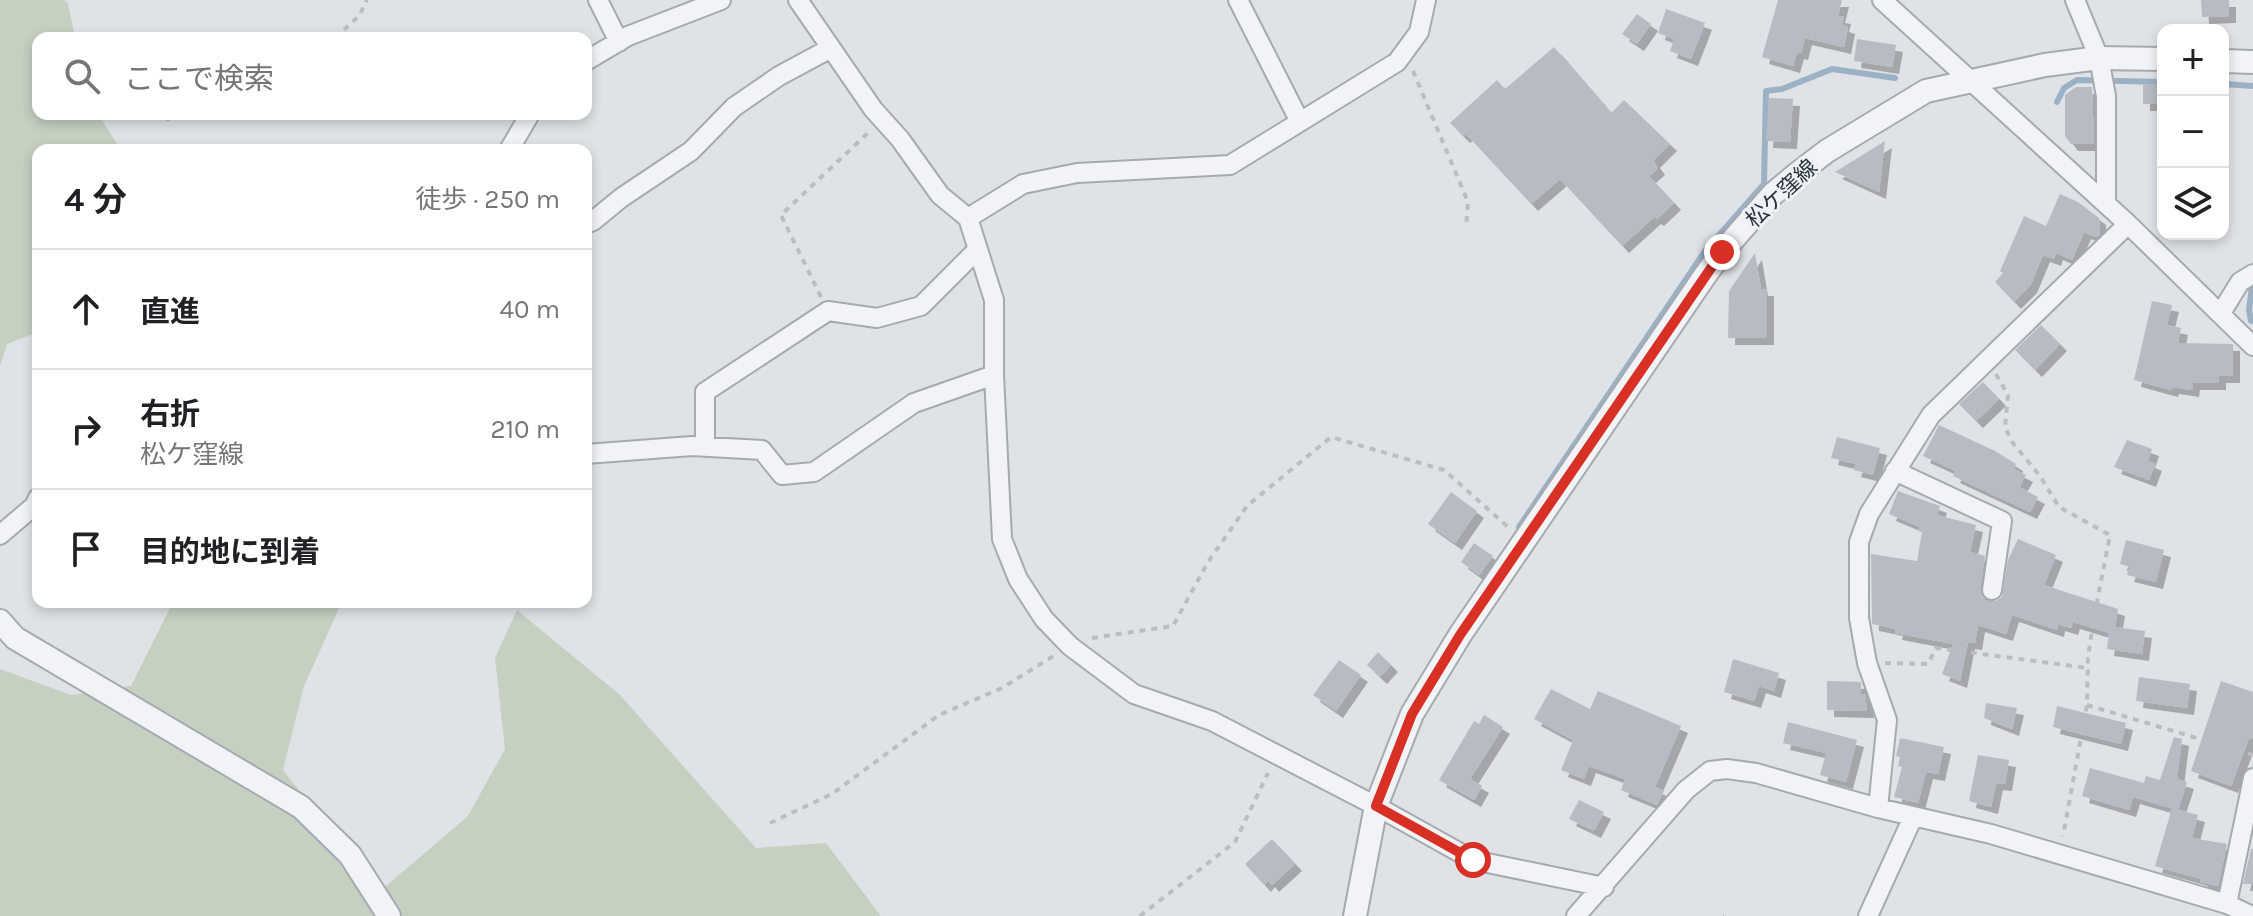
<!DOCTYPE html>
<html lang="ja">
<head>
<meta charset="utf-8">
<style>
	:root { --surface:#fff; --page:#f6f6f6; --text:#202124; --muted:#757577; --line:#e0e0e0 }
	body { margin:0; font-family:Karla,"Noto Sans JP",sans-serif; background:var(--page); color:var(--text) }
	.controls { position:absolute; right:24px; top:24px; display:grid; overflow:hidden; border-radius:16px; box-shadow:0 4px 12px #0003 }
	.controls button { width:72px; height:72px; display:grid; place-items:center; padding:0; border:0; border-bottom:2px solid var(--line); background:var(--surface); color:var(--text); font:40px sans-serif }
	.stop { position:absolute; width:24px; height:24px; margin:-18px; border:6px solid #d93025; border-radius:50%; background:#fff }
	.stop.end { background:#d93025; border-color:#fff; box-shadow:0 2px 8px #0008 }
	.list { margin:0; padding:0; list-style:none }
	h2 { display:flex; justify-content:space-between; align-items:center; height:104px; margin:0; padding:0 32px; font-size:34px }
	h2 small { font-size:26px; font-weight:400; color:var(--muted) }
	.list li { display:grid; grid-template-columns:52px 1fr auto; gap:24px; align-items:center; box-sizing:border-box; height:120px; padding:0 32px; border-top:2px solid var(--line) }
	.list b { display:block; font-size:30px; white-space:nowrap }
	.list p { margin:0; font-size:26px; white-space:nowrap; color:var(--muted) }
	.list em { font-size:26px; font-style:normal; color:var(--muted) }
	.icon { flex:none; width:44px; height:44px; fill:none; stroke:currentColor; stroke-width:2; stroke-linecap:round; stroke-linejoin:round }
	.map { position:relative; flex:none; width:2253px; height:916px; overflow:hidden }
	.search { position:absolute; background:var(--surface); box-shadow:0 4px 12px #0003; left:32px; top:32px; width:560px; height:88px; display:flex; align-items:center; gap:20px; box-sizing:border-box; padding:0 28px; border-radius:16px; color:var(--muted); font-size:30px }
	.panel { position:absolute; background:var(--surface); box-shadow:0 4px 12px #0003; left:32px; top:144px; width:560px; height:464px; border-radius:16px }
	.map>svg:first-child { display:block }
</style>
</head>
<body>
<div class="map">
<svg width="2253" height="916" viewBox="0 0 2253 916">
	<defs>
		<filter id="shadow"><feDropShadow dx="7" dy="7" stdDeviation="0" flood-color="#0004"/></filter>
	</defs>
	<rect width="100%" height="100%" fill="#dfe3e7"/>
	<!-- green -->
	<path fill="#c5d0c1" d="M 0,0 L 64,0 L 68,3 L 75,38 L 38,38 L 38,114 L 98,114 L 121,150 L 38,150 L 38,332 L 7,344 L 0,366 Z
		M 173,602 L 342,602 L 304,686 L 283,770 L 380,891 L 468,816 L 505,749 L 495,658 L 517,610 L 620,695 L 756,848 L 826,843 L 881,916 L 0,916 L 0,669 L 71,695 L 131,686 Z"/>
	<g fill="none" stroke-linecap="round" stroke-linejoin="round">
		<!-- stream -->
		<path stroke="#9db1c4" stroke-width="6" d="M 2223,84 L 2253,86
			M 2057,102 L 2064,88 L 2077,80 L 2163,82
			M 2251,321 L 2249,310 L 2253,278
			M 1519,527 L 1705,251 L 1764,184 L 1766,91 L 1782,89 L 1832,69 L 1895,78"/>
	</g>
	<!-- building -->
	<path fill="#b7bcc4" filter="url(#shadow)" d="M 1778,0 L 1842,0 L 1838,16 L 1844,17 L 1842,25 L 1848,27 L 1844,47 L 1805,38 L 1801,53 L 1797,52 L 1793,66 L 1762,57 Z
		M 2201,0 L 2229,0 L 2229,16 L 2202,17 Z
		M 1666,9 L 1705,23 L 1691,59 L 1670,51 L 1674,39 L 1658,33 Z
		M 1637,14 L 1651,24 L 1637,44 L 1622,34 Z
		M 1857,39 L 1896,45 L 1892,67 L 1854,61 Z
		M 1554,47 L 1611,113 L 1624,100 L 1670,144 L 1653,161 L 1658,168 L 1649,176 L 1674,203 L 1657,219 L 1654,217 L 1622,246 L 1560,179 L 1531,204 L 1466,134 L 1463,136 L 1450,123 L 1497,80 L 1505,89 Z
		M 2143,85 L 2163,85 L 2163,104 L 2143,104 Z
		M 2076,87 L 2092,87 L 2094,144 L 2071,144 L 2065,136 L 2065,95 Z
		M 1769,98 L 1793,99 L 1790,142 L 1766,141 Z
		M 1885,141 L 1879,192 L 1835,172 Z
		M 2060,194 L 2078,202 L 2099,218 L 2100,234 L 2097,237 L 2084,232 L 2072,260 L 2056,253 L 2054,259 L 2043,255 L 2030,286 L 2014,302 L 1995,282 L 2003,273 L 2000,271 L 2024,216 L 2046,226 Z
		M 1755,253 L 1761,289 L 1767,289 L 1767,338 L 1728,338 L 1729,291 Z
		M 2152,301 L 2172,305 L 2167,325 L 2181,328 L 2178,343 L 2233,344 L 2233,376 L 2219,376 L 2219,383 L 2193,383 L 2192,390 L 2172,387 L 2171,390 L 2134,380 Z
		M 2041,325 L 2060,344 L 2035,370 L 2015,350 Z
		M 1983,382 L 1999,399 L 1976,421 L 1959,404 Z
		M 1939,425 L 1995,451 L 2016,464 L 2014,469 L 2026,475 L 2019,487 L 2038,497 L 2030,512 L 1953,476 L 1956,471 L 1923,456 Z
		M 1837,437 L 1880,448 L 1873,475 L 1854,470 L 1856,464 L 1831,458 Z
		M 2127,440 L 2152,449 L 2148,461 L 2155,464 L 2149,480 L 2114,467 Z
		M 1898,491 L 1940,506 L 1937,515 L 1976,525 L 1970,552 L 1985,556 L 1980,589 L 1985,600 L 1996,601 L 2002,597 L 2008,560 L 2018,539 L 2056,555 L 2044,585 L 2118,609 L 2115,627 L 2145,631 L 2142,654 L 2107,649 L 2109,633 L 2073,622 L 2071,628 L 2058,624 L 2057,630 L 2012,615 L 2006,634 L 1978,625 L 1975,643 L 1968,642 L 1960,681 L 1942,674 L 1953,644 L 1895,633 L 1896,629 L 1872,624 L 1871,554 L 1917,561 L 1922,532 L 1918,531 L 1920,527 L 1889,514 Z
		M 1451,492 L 1477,511 L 1455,543 L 1428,524 Z
		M 2126,540 L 2164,550 L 2156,582 L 2127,575 L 2130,567 L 2120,564 Z
		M 1474,543 L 1493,556 L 1479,575 L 1461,562 Z
		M 1378,652 L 1391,665 L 1380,677 L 1367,665 Z
		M 1733,659 L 1779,673 L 1774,691 L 1759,686 L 1754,701 L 1724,692 Z
		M 1339,660 L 1361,675 L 1336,711 L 1313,695 Z
		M 2139,677 L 2190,684 L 2187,708 L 2136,701 Z
		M 1827,681 L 1861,682 L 1861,694 L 1865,694 L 1867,711 L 1827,710 Z
		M 2221,681 L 2253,692 L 2253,739 L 2249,738 L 2231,786 L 2191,771 Z
		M 1551,689 L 1590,709 L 1598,691 L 1681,726 L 1655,787 L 1664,791 L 1657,805 L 1621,790 L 1625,779 L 1589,766 L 1584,779 L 1561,770 L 1573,740 L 1534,719 Z
		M 1986,703 L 2017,708 L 2012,729 L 1984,718 Z
		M 2057,706 L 2126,723 L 2121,744 L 2053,727 Z
		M 1484,715 L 1503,727 L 1470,779 L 1482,786 L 1474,800 L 1439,780 L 1474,721 L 1479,724 Z
		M 1788,722 L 1857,740 L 1846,782 L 1820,775 L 1826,753 L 1783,743 Z
		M 2174,737 L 2182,739 L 2177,779 L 2187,782 L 2178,810 L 2133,797 L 2129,810 L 2082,796 L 2090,768 L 2144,783 L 2146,776 L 2160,780 Z
		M 1900,738 L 1944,747 L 1938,774 L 1926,772 L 1918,803 L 1894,797 L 1902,767 L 1898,766 L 1900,757 L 1896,756 Z
		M 1978,755 L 2009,760 L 2005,784 L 1996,783 L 1991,807 L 1969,801 Z
		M 1579,800 L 1604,812 L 1594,831 L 1569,819 Z
		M 2172,808 L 2198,815 L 2192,838 L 2227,844 L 2218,886 L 2200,882 L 2201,879 L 2155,866 Z
		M 1272,839 L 1295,864 L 1272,885 L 1268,880 L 1264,885 L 1245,864 Z
		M 2251,849 L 2253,849 L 2253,884 L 2243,884 Z"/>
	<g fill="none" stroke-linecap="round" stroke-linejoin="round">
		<!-- minor casing -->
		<g stroke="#a5aab1" stroke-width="22">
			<path id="minor" d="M 598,0 L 619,42
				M 798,0 L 873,109 L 900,139 L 940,195 L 968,218 L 994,300 L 994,375 L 1002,539 L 1018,579 L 1044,619 L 1070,646 L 1134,694 L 1212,721 L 1376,806 L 1473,860 L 1604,887
				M 1238,0 L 1300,122
				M 1882,0 L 2128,224 L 2253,346
				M 2075,0 L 2099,58 L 2106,96 L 2106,204
				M 586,61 L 628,36 L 721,0
				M 509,150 L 530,114
				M 968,218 L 1023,184 L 1077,173 L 1230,165 L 1397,62 L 1419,32 L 1426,0
				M 586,224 L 593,221 L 621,198 L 691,151 L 734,107 L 779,76 L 831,48
				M 2221,313 L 2240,282 L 2253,274
				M 705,447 L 705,392 L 828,311 L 877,318 L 921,306 L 976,251
				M 586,454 L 692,446 L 762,450 L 782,475 L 814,472 L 914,403 L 994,375
				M 1895,471 L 2002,521 L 1992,590
				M 0,535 L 34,506 L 38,498
				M 1878,808 L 1887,720 L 1867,663 L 1859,618 L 1859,542 L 1869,514 L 1931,415 L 2128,224
				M 2227,904 L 2253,778
				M 1576,916 L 1686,790 L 1710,771 L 1727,769 L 1756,773 L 1878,808 L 1991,834 L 2227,904 L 2252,916
				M 1868,916 L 1913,817"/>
		</g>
		<!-- tertiary casing -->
		<g stroke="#a5aab1" stroke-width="26">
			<path id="tertiary" d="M 2223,61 L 2253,62
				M 0,621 L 15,638 L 301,807 L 350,855 L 389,916
				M 1355,916 L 1376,806 L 1412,714 L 1460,635 L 1704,277 L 1722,252 L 1773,194 L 1797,174 L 1827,151 L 1926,91 L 2045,65 L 2099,58 L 2163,59"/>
		</g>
		<!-- path -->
		<path stroke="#babdc2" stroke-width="4" stroke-dasharray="6 6" stroke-linecap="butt" d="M 335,38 L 359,16 L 367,0
			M 1413,71 L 1468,202 L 1466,228
			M 166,120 L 179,114
			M 821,297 L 781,215 L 869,132
			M 1996,374 L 2008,395 L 2005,427 L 2012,442 L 2040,476 L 2059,507 L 2110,535 L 2093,623 L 2088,658 L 2087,705 L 2063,836
			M 1092,638 L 1173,626 L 1208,562 L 1247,506 L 1331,437 L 1444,470 L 1508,527
			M 1885,663 L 1928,664 L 1936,648 L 2088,668
			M 2087,705 L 2253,755
			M 770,823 L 832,794 L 939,715 L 1002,688 L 1055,655
			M 1140,916 L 1235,842 L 1268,773
			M 1723,916 L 1724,916"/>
		<!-- minor -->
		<use href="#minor" stroke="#f2f3f6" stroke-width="18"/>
		<!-- tertiary -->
		<use href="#tertiary" stroke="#f2f3f6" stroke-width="22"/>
	</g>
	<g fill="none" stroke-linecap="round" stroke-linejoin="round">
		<!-- route -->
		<path stroke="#d93025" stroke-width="10" d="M 1473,860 L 1376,806 L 1412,714 L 1460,635 L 1722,252"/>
	</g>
	<g text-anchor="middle" stroke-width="6" stroke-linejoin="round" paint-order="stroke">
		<!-- street labels -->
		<g font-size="22" fill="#29313d" stroke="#eef1f5">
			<text transform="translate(1781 193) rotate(-43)" y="8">松ケ窪線</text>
		</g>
	</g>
</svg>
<div class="controls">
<button>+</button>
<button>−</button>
<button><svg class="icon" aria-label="layers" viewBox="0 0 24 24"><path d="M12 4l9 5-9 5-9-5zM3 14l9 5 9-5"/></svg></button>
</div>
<div class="stop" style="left:1473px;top:860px"></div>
<div class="stop end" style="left:1722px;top:252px"></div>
<div class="search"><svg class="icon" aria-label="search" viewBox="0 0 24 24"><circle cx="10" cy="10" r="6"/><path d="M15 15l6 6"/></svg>ここで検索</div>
<section class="panel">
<h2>4 分<small>徒歩 · 250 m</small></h2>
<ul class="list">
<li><svg class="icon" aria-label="ahead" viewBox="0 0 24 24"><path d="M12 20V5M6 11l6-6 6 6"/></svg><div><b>直進</b></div><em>40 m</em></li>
<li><svg class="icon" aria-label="right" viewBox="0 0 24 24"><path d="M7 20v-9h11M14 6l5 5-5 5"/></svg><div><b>右折</b><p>松ケ窪線</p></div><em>210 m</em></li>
<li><svg class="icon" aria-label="arrive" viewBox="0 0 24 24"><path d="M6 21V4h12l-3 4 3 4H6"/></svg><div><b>目的地に到着</b></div></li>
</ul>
</section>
</div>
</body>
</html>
